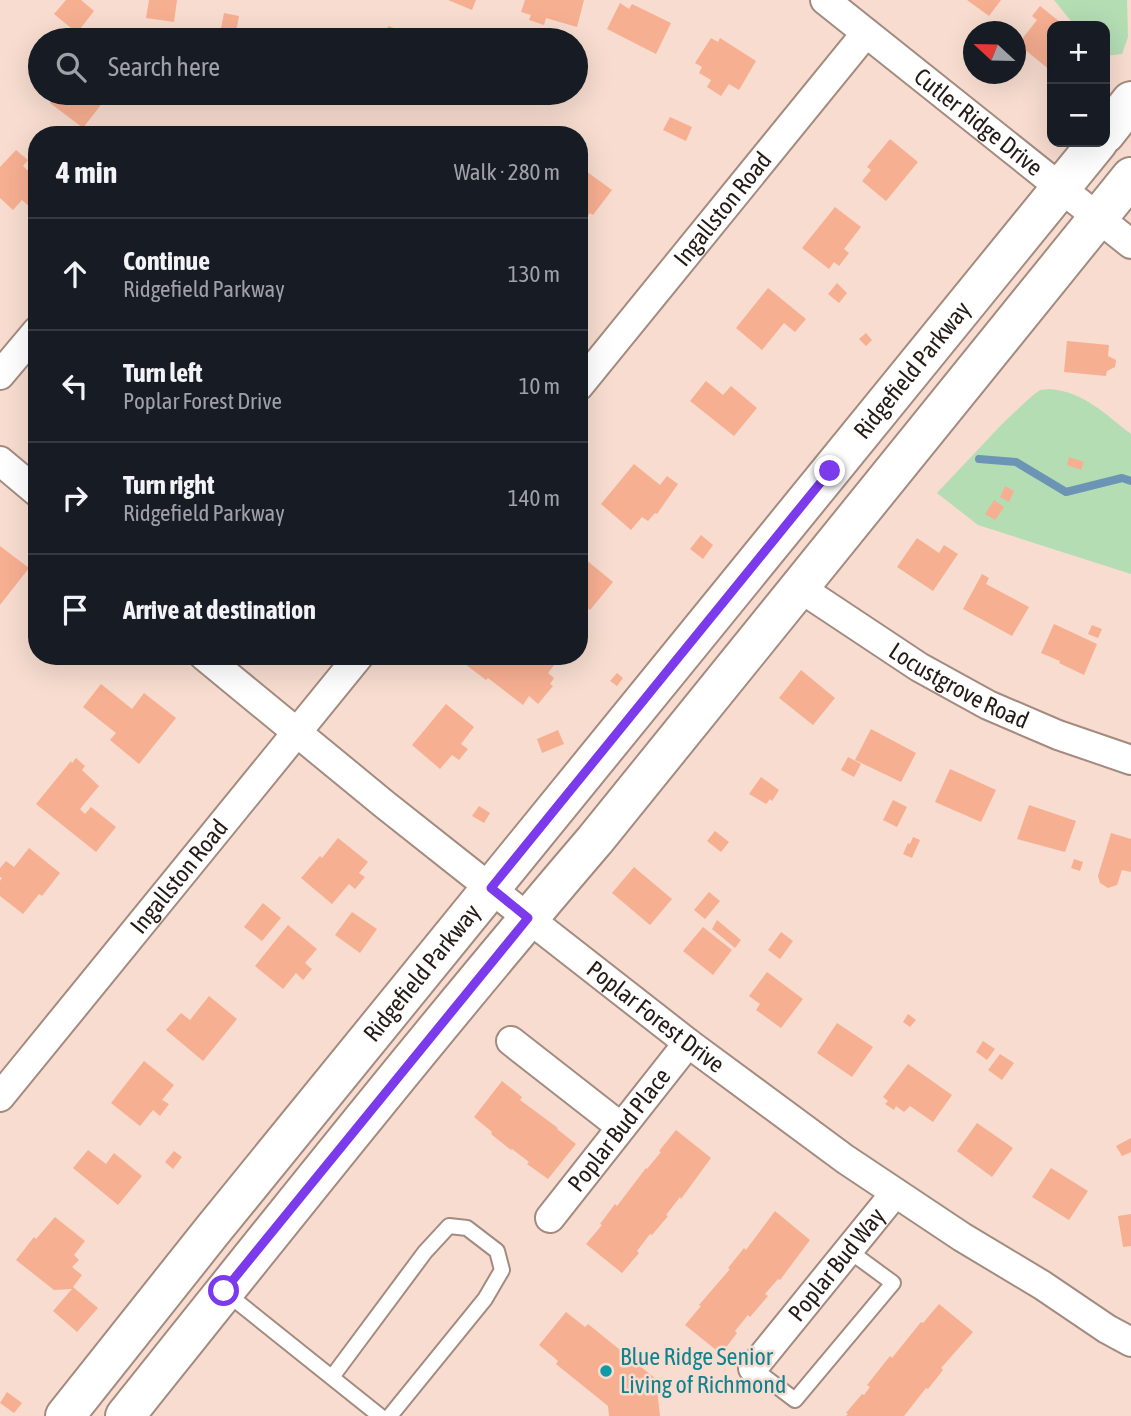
<!DOCTYPE html>
<html lang="en">
<head>
<meta charset="utf-8">
<style>
	:root { --surface:#171b24; --page:#20242c; --text:#f1f3f6; --muted:#9ea1a6; --line:#363941 }
	body { margin:0; font-family:"Asap Condensed",sans-serif; background:var(--page); color:var(--text) }
	.controls { position:absolute; right:21px; top:21px; display:grid; overflow:hidden; border-radius:14px; box-shadow:0 7px 28px #0002 }
	.controls button { width:63px; height:63px; display:grid; place-items:center; padding:0; border:0; border-bottom:2px solid var(--line); background:var(--surface); color:var(--text); font:35px sans-serif }
	.compass { position:absolute; left:963px; top:21px; width:63px; height:63px; border-radius:50%; background:var(--surface); box-shadow:0 7px 28px #0002; rotate:292deg }
	.stop { position:absolute; width:21px; height:21px; margin:-16px; border:5px solid #7c3aed; border-radius:50%; background:#fff }
	.stop.end { background:#7c3aed; border-color:#fff; box-shadow:0 2px 7px #0008 }
	.list { margin:0; padding:0; list-style:none }
	h2 { display:flex; justify-content:space-between; align-items:center; height:91px; margin:0; padding:0 28px; font-size:30px }
	h2 small { font-size:23px; font-weight:400; color:var(--muted) }
	.list li { display:grid; grid-template-columns:46px 1fr auto; gap:21px; align-items:center; box-sizing:border-box; height:112px; padding:0 28px; border-top:2px solid var(--line) }
	.list b { display:block; font-size:26px; white-space:nowrap }
	.list p { margin:0; font-size:23px; white-space:nowrap; color:var(--muted) }
	.list em { font-size:23px; font-style:normal; color:var(--muted) }
	.icon { flex:none; width:38px; height:38px; fill:none; stroke:currentColor; stroke-width:2; stroke-linecap:round; stroke-linejoin:round }
	.map { position:relative; flex:none; width:1131px; height:1416px; overflow:hidden }
	.search { position:absolute; background:var(--surface); box-shadow:0 7px 28px #0002; left:28px; top:28px; width:560px; height:77px; display:flex; align-items:center; gap:18px; box-sizing:border-box; padding:0 24px; border-radius:38px; color:var(--muted); font-size:26px }
	.panel { position:absolute; background:var(--surface); box-shadow:0 7px 28px #0002; left:28px; top:126px; width:560px; height:539px; border-radius:28px }
	.map>svg:first-child { display:block }
</style>
</head>
<body>
<div class="map">
<svg width="1131" height="1416" viewBox="0 0 1131 1416">
	<rect width="100%" height="100%" fill="#f7dccf"/>
	<!-- green -->
	<path fill="#b4ddb4" d="M 1054,0 L 1127,0 L 1128,37 L 1122,54 L 1105,56 L 1105,26 L 1075,26 Z
		M 1050,389 C 1084,392 1105,414 1131,434 L 1131,574 L 978,525 L 937,493 L 1004,422 L 1032,396 L 1040,390 Z"/>
	<g fill="none" stroke-linecap="round" stroke-linejoin="round">
		<!-- stream -->
		<path stroke="#6b94b5" stroke-width="8" d="M 979,459 L 1016,462 L 1066,492 L 1122,478 L 1131,481"/>
	</g>
	<!-- building -->
	<path fill="#f7af91" d="M 66,0 L 81,0 L 94,11 L 77,33 L 54,14 Z
		M 149,0 L 177,0 L 174,22 L 146,18 Z
		M 448,0 L 476,0 L 472,10 Z
		M 525,0 L 584,0 L 577,27 L 546,18 L 544,25 L 529,20 L 531,15 L 521,12 Z
		M 967,0 L 1001,0 L 989,16 Z
		M 620,3 L 629,9 L 632,4 L 671,23 L 656,54 L 607,29 Z
		M 1040,6 L 1065,26 L 1052,26 L 1052,69 L 1051,71 L 1018,44 L 1037,20 L 1032,16 Z
		M 224,13 L 239,16 L 236,32 L 221,29 Z
		M 388,26 L 397,29 L 393,40 L 379,40 L 380,37 L 384,38 Z
		M 175,34 L 207,39 L 207,40 L 174,40 Z
		M 711,38 L 718,42 L 720,38 L 756,61 L 739,90 L 729,84 L 721,96 L 707,87 L 711,80 L 699,73 L 702,67 L 695,63 Z
		M 58,93 L 110,93 L 83,128 L 50,103 Z
		M 203,93 L 227,93 L 226,98 L 203,94 Z
		M 670,117 L 692,127 L 686,141 L 663,130 Z
		M 890,139 L 918,162 L 886,201 L 862,181 L 871,170 L 867,167 Z
		M 16,150 L 28,160 L 23,166 L 37,179 L 37,202 L 31,208 L 22,200 L 13,210 L 0,198 L 0,167 Z
		M 579,166 L 612,190 L 593,215 L 590,213 L 579,227 Z
		M 835,207 L 861,227 L 844,249 L 849,253 L 839,266 L 834,262 L 829,269 L 802,248 Z
		M 837,283 L 847,293 L 839,303 L 828,294 Z
		M 768,288 L 806,319 L 795,332 L 784,323 L 762,350 L 736,328 Z
		M 866,333 L 872,340 L 866,346 L 859,339 Z
		M 1067,341 L 1109,345 L 1108,356 L 1116,360 L 1115,367 L 1107,371 L 1106,376 L 1064,372 Z
		M 706,381 L 723,395 L 731,386 L 757,408 L 734,436 L 690,401 Z
		M 1069,457 L 1084,462 L 1081,470 L 1067,465 Z
		M 634,464 L 660,485 L 667,476 L 678,484 L 657,514 L 655,513 L 648,521 L 642,517 L 631,530 L 601,504 Z
		M 1005,486 L 1014,491 L 1009,502 L 1000,497 Z
		M 994,500 L 1004,507 L 995,520 L 985,514 Z
		M 701,535 L 713,545 L 703,559 L 690,549 Z
		M 917,538 L 939,553 L 944,545 L 958,554 L 933,591 L 897,567 Z
		M 0,546 L 29,568 L 0,605 Z
		M 585,559 L 613,582 L 590,610 L 579,602 L 579,567 Z
		M 982,574 L 989,578 L 986,584 L 1029,607 L 1012,636 L 963,609 Z
		M 1054,624 L 1097,644 L 1084,675 L 1059,663 L 1060,661 L 1041,653 Z
		M 1092,625 L 1102,629 L 1098,638 L 1088,634 Z
		M 471,656 L 505,656 L 502,660 L 509,665 L 515,656 L 561,656 L 548,673 L 554,678 L 550,684 L 553,686 L 538,704 L 529,696 L 523,705 L 488,678 L 486,680 L 465,664 Z
		M 801,670 L 835,698 L 813,725 L 779,698 Z
		M 617,673 L 623,678 L 617,686 L 610,681 Z
		M 101,684 L 132,709 L 144,693 L 176,718 L 139,764 L 110,740 L 116,733 L 83,707 Z
		M 446,704 L 474,727 L 461,744 L 468,749 L 459,760 L 452,755 L 440,769 L 412,745 Z
		M 871,729 L 916,753 L 901,782 L 855,760 Z
		M 558,730 L 564,744 L 542,753 L 537,739 Z
		M 848,757 L 861,764 L 854,777 L 841,770 Z
		M 76,758 L 85,766 L 82,770 L 99,786 L 80,809 L 85,814 L 91,807 L 116,827 L 96,852 L 36,804 L 71,761 L 72,763 Z
		M 950,769 L 996,790 L 981,822 L 935,802 Z
		M 761,777 L 779,790 L 772,801 L 770,799 L 766,804 L 749,794 Z
		M 893,800 L 907,807 L 897,827 L 883,820 Z
		M 1029,805 L 1076,821 L 1065,852 L 1017,839 Z
		M 479,806 L 490,813 L 484,823 L 472,816 Z
		M 715,831 L 729,842 L 721,852 L 707,841 Z
		M 1111,833 L 1131,839 L 1131,872 L 1122,870 L 1117,885 L 1108,888 L 1100,883 L 1098,876 Z
		M 913,837 L 920,840 L 912,858 L 903,854 L 908,843 L 910,844 Z
		M 338,838 L 368,862 L 359,873 L 365,877 L 355,889 L 349,884 L 332,904 L 301,878 L 320,856 L 322,858 Z
		M 29,848 L 60,873 L 42,896 L 39,894 L 23,914 L 0,896 L 0,881 L 2,878 L 0,877 L 0,868 L 6,861 L 14,867 Z
		M 1074,859 L 1083,862 L 1080,871 L 1071,868 Z
		M 634,867 L 672,899 L 650,925 L 612,893 Z
		M 709,892 L 720,901 L 705,919 L 694,910 Z
		M 263,903 L 281,918 L 262,941 L 244,927 Z
		M 352,912 L 377,929 L 360,953 L 335,935 Z
		M 717,920 L 741,940 L 735,948 L 712,929 Z
		M 288,925 L 317,949 L 305,963 L 312,969 L 303,980 L 296,973 L 283,989 L 255,966 Z
		M 703,927 L 732,950 L 713,975 L 683,951 Z
		M 781,932 L 793,941 L 780,959 L 768,950 Z
		M 767,972 L 803,999 L 781,1028 L 756,1010 L 760,1004 L 749,996 Z
		M 209,996 L 237,1019 L 203,1061 L 166,1030 L 181,1013 L 190,1020 Z
		M 908,1014 L 916,1020 L 910,1027 L 903,1022 Z
		M 837,1023 L 873,1047 L 852,1077 L 817,1053 Z
		M 983,1041 L 995,1049 L 987,1060 L 976,1052 Z
		M 1000,1054 L 1014,1063 L 1002,1080 L 988,1070 Z
		M 144,1061 L 174,1085 L 162,1100 L 169,1104 L 160,1116 L 153,1110 L 140,1126 L 111,1103 Z
		M 908,1064 L 952,1095 L 933,1122 L 910,1106 L 904,1112 L 896,1106 L 894,1110 L 885,1104 L 888,1101 L 883,1097 Z
		M 502,1081 L 522,1097 L 520,1100 L 558,1128 L 557,1129 L 576,1144 L 548,1179 L 527,1164 L 529,1162 L 512,1149 L 511,1150 L 491,1134 L 492,1132 L 474,1117 Z
		M 977,1123 L 1013,1148 L 992,1177 L 957,1151 Z
		M 676,1130 L 711,1158 L 681,1199 L 680,1197 L 666,1215 L 668,1216 L 652,1235 L 650,1234 L 637,1251 L 639,1253 L 622,1273 L 586,1244 L 602,1225 L 600,1224 L 615,1204 L 617,1206 L 646,1168 L 647,1169 L 661,1152 L 659,1151 Z
		M 1131,1138 L 1131,1152 L 1122,1156 L 1116,1146 Z
		M 88,1150 L 106,1164 L 114,1153 L 142,1176 L 118,1205 L 73,1168 Z
		M 174,1151 L 182,1157 L 173,1169 L 165,1162 Z
		M 1051,1168 L 1088,1191 L 1069,1220 L 1032,1197 Z
		M 775,1211 L 810,1240 L 780,1280 L 778,1279 L 765,1294 L 768,1296 L 750,1317 L 748,1315 L 735,1331 L 737,1333 L 721,1354 L 685,1325 L 701,1306 L 699,1305 L 730,1269 L 728,1268 L 744,1248 L 746,1250 Z
		M 1131,1214 L 1131,1246 L 1123,1247 L 1118,1216 Z
		M 55,1217 L 85,1241 L 74,1255 L 79,1260 L 72,1267 L 82,1275 L 73,1287 L 98,1308 L 77,1332 L 53,1311 L 72,1289 L 54,1290 L 16,1260 L 34,1237 L 36,1239 Z
		M 939,1304 L 973,1332 L 941,1368 L 943,1370 L 928,1389 L 926,1388 L 904,1416 L 846,1416 L 848,1414 L 846,1413 L 862,1394 L 864,1395 L 870,1387 L 867,1385 L 890,1356 L 892,1358 L 921,1322 L 923,1323 Z
		M 566,1312 L 585,1327 L 588,1324 L 656,1379 L 660,1416 L 609,1416 L 608,1406 L 556,1364 L 558,1361 L 539,1345 Z
		M 7,1392 L 22,1403 L 14,1413 L 0,1403 Z"/>
	<g fill="none" stroke-linecap="round" stroke-linejoin="round">
		<!-- lane casing -->
		<g stroke="#a38b7f" stroke-width="18">
			<path id="lane" d="M 225,1292 L 380,1416
				M 753,1368 L 795,1400 L 893,1283 L 848,1250
				M 332,1377 L 425,1252 L 449,1226 L 467,1228 L 497,1251 L 502,1270 L 485,1299 L 390,1416"/>
		</g>
		<!-- street casing -->
		<g stroke="#a38b7f" stroke-width="32">
			<g id="street">
				<path id="s1" d="M 825,0 L 1131,244"/>
				<path d="M 0,375 L 37,331"/>
				<path id="s2" d="M 579,386 L 866,33"/>
				<path d="M 0,461 L 37,492"/>
				<path id="s3" d="M 800,588 L 919,667 L 988,705 L 1058,735 L 1131,760"/>
				<path id="s4" d="M 204,656 L 384,804 L 528,918 L 688,1043 L 845,1159 L 962,1237 L 1042,1285 L 1107,1329 L 1131,1342"/>
				<path d="M 511,1041 L 621,1127"/>
				<path id="s5" d="M 0,1097 L 359,656"/>
				<path id="s6" d="M 550,1218 L 688,1043"/>
				<path id="s7" d="M 753,1368 L 895,1193"/>
			</g>
		</g>
		<!-- secondary casing -->
		<g stroke="#a38b7f" stroke-width="42">
			<g id="secondary">
				<path d="M 1105,134 L 1131,101"/>
				<path id="s8" d="M 65,1416 L 212,1231 L 1098,142"/>
				<path d="M 125,1416 C 280,1222 434,1028 595,840 L 1131,177"/>
			</g>
		</g>
		<!-- lane -->
		<use href="#lane" stroke="#fff" stroke-width="14"/>
		<!-- street -->
		<use href="#street" stroke="#fff" stroke-width="28"/>
		<!-- secondary -->
		<use href="#secondary" stroke="#fff" stroke-width="38"/>
	</g>
	<g fill="none" stroke-linecap="round" stroke-linejoin="round">
		<!-- route -->
		<path stroke="#7c3aed" stroke-width="9" d="M 224,1291 L 528,918 L 491,888 L 830,471"/>
	</g>
	<!-- markers -->
	<circle fill="#0f9aa8" stroke="#f7dccf" stroke-width="2.5" cx="606" cy="1371" r="7"/>
	<g text-anchor="middle" stroke-width="5" stroke-linejoin="round" paint-order="stroke">
		<!-- street labels -->
		<g font-size="24" fill="#241a16" stroke="#f7dccf">
			<text dy="8" stroke="none"><textPath href="#s1" startOffset="196">Cutler Ridge Drive</textPath></text>
			<text dy="8" stroke="none"><textPath href="#s2" startOffset="228">Ingallston Road</textPath></text>
			<text dy="8" stroke="none"><textPath href="#s8" startOffset="1346">Ridgefield Parkway</textPath></text>
			<text dy="8" stroke="none"><textPath href="#s3" startOffset="187">Locustgrove Road</textPath></text>
			<text dy="8" stroke="none"><textPath href="#s5" startOffset="284">Ingallston Road</textPath></text>
			<text dy="8" stroke="none"><textPath href="#s8" startOffset="569">Ridgefield Parkway</textPath></text>
			<text dy="8" stroke="none"><textPath href="#s4" startOffset="578">Poplar Forest Drive</textPath></text>
			<text dy="8" stroke="none"><textPath href="#s6" startOffset="112">Poplar Bud Place</textPath></text>
			<text dy="8" stroke="none"><textPath href="#s7" startOffset="133">Poplar Bud Way</textPath></text>
		</g>
		<!-- culture labels -->
		<g font-size="24" fill="#0d838f" stroke="#f7dccf" text-anchor="start">
			<text x="620" y="1365">Blue Ridge Senior<tspan x="620" dy="28">Living of Richmond</tspan></text>
		</g>
	</g>
</svg>
<div class="controls">
<button>+</button>
<button>−</button>
</div>
<svg class="compass" viewBox="-18 -18 36 36"><path d="M0-13l5 13h-10z" fill="#e53935"/><path d="M0 13l5-13h-10z" fill="#9ea1a6"/></svg>
<div class="stop" style="left:224px;top:1291px"></div>
<div class="stop end" style="left:830px;top:471px"></div>
<div class="search"><svg class="icon" aria-label="search" viewBox="0 0 24 24"><circle cx="10" cy="10" r="6"/><path d="M15 15l6 6"/></svg>Search here</div>
<section class="panel">
<h2>4 min<small>Walk · 280 m</small></h2>
<ul class="list">
<li><svg class="icon" aria-label="ahead" viewBox="0 0 24 24"><path d="M12 20V5M6 11l6-6 6 6"/></svg><div><b>Continue</b><p>Ridgefield Parkway</p></div><em>130 m</em></li>
<li><svg class="icon" aria-label="left" viewBox="0 0 24 24"><path d="M17 20v-9H6M10 6l-5 5 5 5"/></svg><div><b>Turn left</b><p>Poplar Forest Drive</p></div><em>10 m</em></li>
<li><svg class="icon" aria-label="right" viewBox="0 0 24 24"><path d="M7 20v-9h11M14 6l5 5-5 5"/></svg><div><b>Turn right</b><p>Ridgefield Parkway</p></div><em>140 m</em></li>
<li><svg class="icon" aria-label="arrive" viewBox="0 0 24 24"><path d="M6 21V4h12l-3 4 3 4H6"/></svg><div><b>Arrive at destination</b></div></li>
</ul>
</section>
</div>
</body>
</html>
